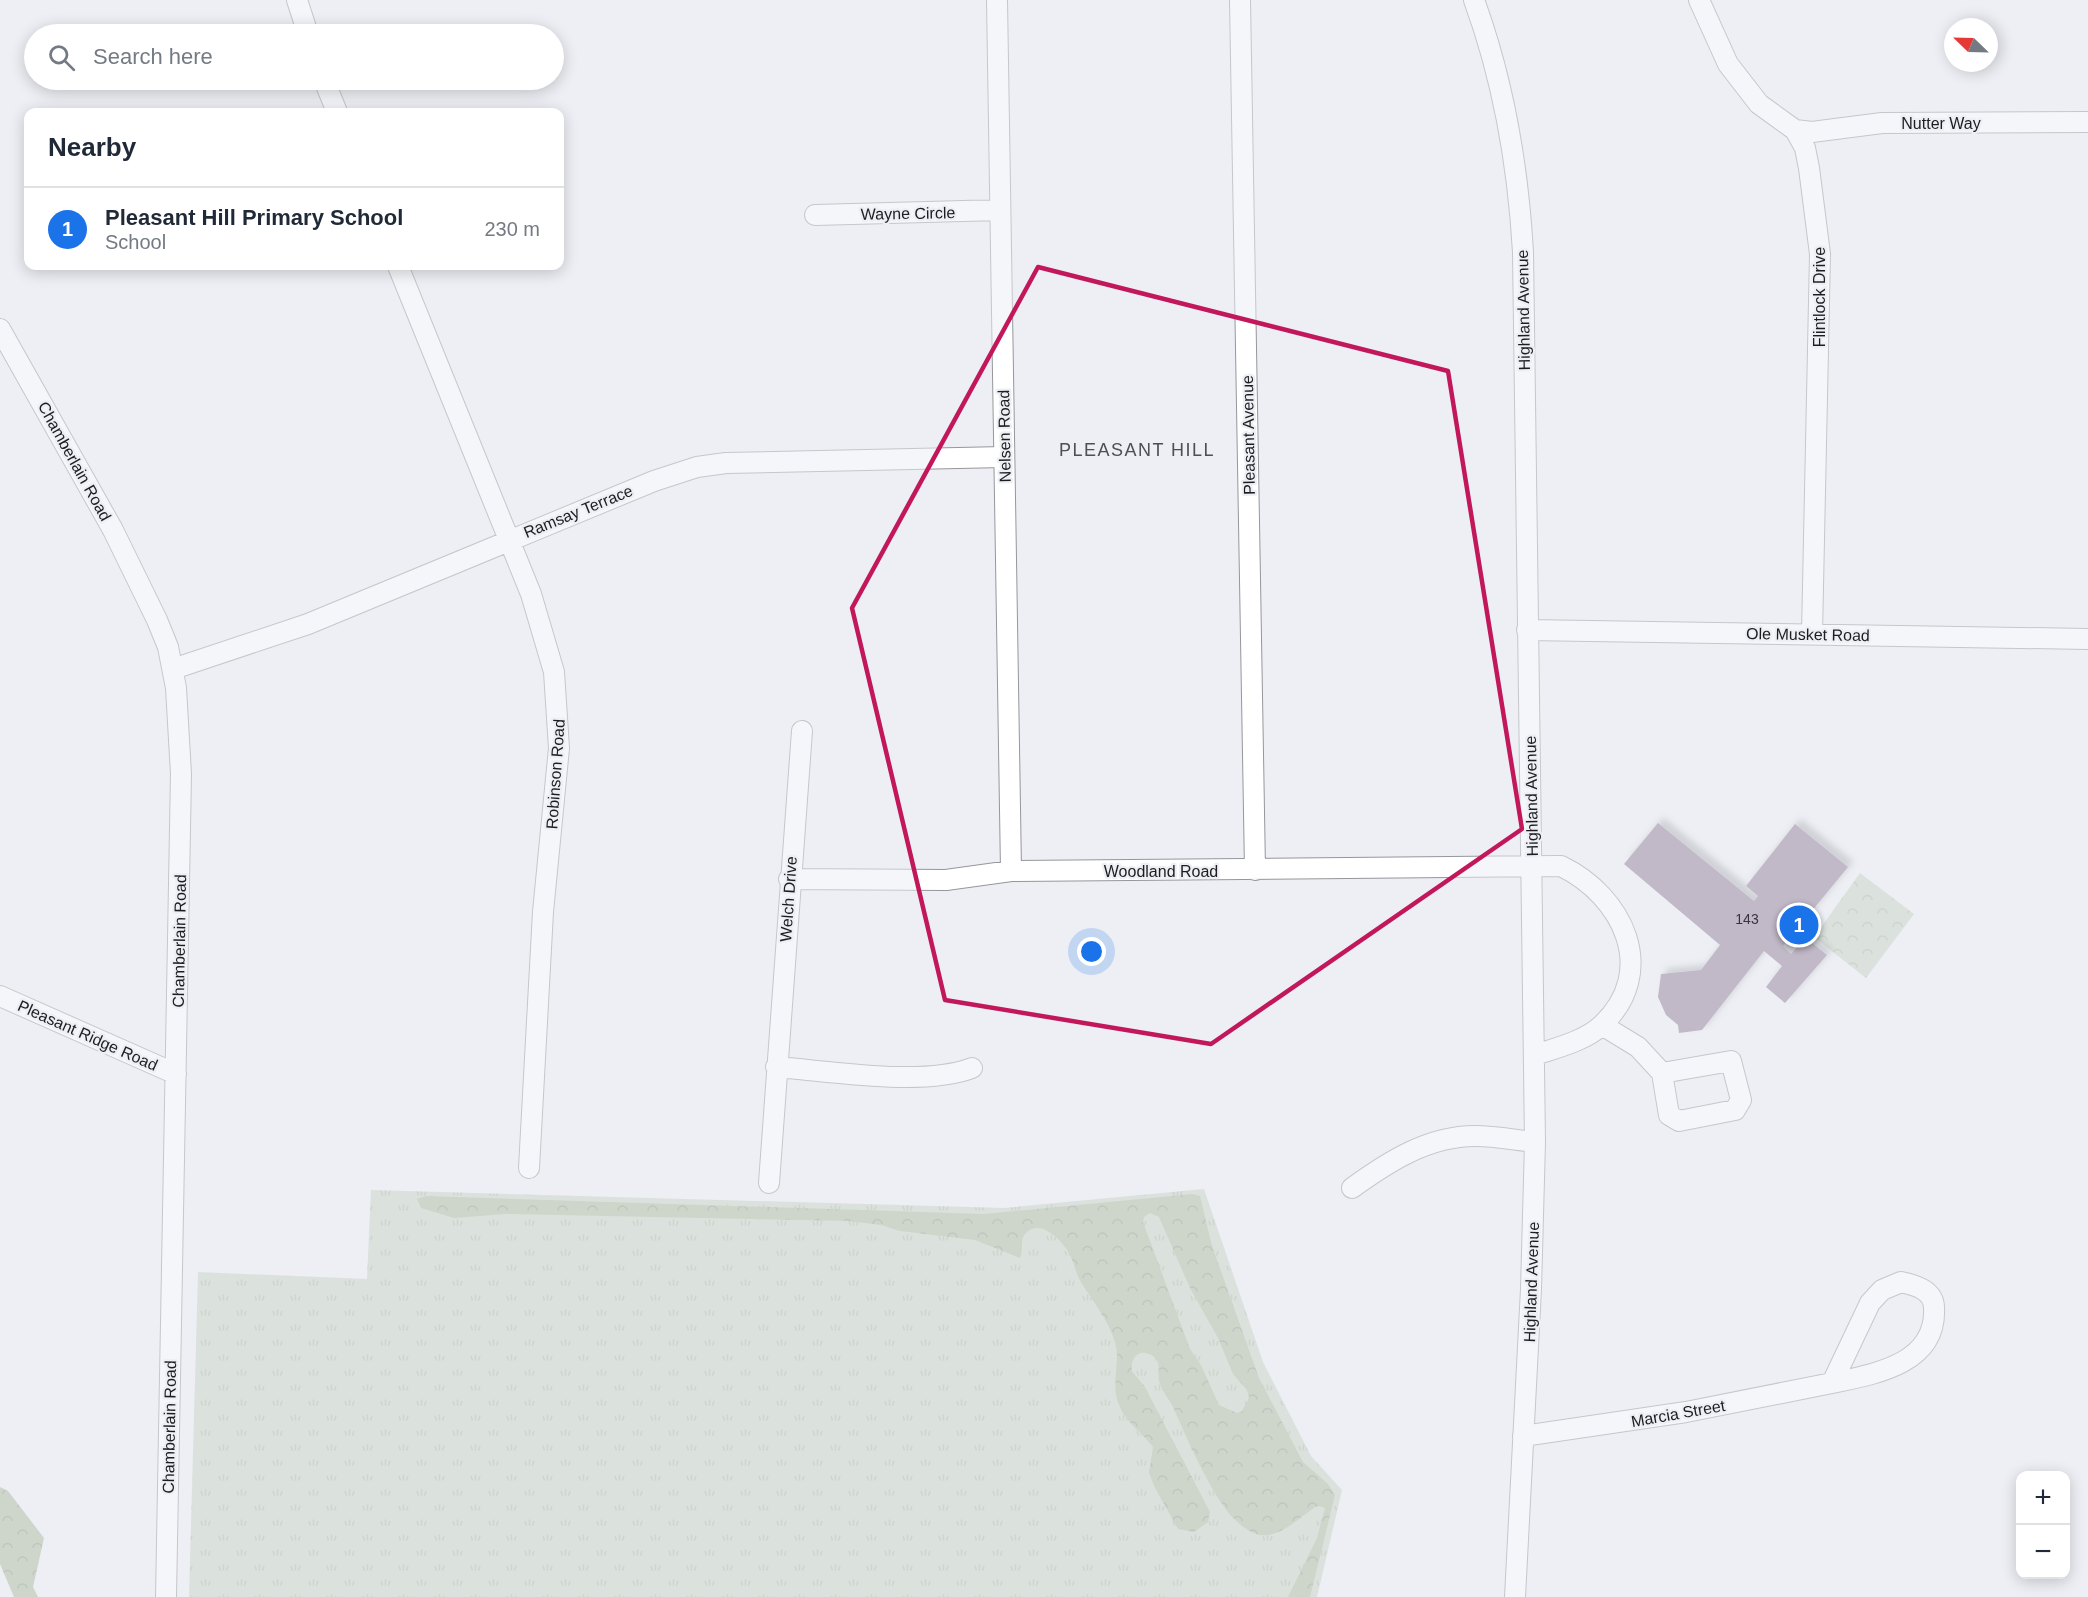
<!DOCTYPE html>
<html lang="en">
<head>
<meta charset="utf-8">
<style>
	:root { --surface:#fff; --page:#f2f2f3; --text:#1f2937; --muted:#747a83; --line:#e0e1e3; --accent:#1a73e8 }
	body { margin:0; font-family:Arial,sans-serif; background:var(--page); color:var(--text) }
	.controls { position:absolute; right:18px; bottom:18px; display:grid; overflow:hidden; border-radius:12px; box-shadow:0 3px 15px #0003 }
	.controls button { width:54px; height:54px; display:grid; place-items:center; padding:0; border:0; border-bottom:2px solid var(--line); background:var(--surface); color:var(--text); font:30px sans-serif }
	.compass { position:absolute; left:1944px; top:18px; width:54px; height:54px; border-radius:50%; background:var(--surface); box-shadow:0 3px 15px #0003; rotate:293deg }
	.you { position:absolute; left:1092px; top:952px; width:21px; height:21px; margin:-15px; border:4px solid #fff; border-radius:50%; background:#1a73e8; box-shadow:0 0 0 9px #1a73e833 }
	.badge { display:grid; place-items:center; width:39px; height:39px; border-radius:50%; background:var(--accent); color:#fff; font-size:20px; font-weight:700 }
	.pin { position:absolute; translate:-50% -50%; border:3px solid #fff; box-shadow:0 2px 6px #0006 }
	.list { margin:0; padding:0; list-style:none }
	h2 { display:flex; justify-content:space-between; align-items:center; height:78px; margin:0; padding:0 24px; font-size:26px }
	h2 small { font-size:20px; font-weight:400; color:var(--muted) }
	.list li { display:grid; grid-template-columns:39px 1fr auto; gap:18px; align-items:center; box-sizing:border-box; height:84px; padding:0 24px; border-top:2px solid var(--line) }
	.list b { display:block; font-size:22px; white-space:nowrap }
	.list p { margin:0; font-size:20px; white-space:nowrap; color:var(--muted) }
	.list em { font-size:20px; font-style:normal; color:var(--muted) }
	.icon { flex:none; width:33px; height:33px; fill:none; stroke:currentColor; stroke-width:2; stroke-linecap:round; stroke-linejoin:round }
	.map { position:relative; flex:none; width:2088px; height:1597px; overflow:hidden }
	.search { position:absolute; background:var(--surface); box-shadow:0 3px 15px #0003; left:24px; top:24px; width:540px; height:66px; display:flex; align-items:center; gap:15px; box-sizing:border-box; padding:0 21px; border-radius:33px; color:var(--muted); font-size:22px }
	.panel { position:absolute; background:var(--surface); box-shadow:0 3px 15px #0003; left:24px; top:108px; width:540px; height:162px; border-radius:12px }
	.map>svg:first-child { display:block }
</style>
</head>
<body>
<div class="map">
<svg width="2088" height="1597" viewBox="0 0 2088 1597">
	<defs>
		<pattern id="grass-tufts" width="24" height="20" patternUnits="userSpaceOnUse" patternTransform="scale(1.5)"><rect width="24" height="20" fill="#c6d1be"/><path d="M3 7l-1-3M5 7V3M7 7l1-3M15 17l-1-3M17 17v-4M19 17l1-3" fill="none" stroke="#aab3a3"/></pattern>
		<pattern id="forest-crowns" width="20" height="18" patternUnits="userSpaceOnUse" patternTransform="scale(1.5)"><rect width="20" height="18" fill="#a8b89a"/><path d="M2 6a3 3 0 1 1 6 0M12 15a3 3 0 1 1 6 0" fill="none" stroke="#88957d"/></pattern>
		<pattern id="park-crowns" width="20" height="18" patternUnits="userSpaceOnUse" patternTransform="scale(1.5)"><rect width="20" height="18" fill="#c6d1be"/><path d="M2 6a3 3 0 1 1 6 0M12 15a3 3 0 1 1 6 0" fill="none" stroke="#aab3a3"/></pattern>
		<filter id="shadow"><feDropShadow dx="5.5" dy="-5.5" stdDeviation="3" flood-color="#0004"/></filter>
	</defs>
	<rect width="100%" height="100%" fill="#edeff4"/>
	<!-- grass -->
	<path fill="url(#grass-tufts)" d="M 1204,1189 L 1263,1362 L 1311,1456 L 1342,1490 L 1317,1597 L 189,1597 L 198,1272 L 367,1279 L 371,1190 L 1004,1208 Z"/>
	<!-- forest -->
	<path fill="url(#forest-crowns)" fill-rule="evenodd" d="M 1192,1194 L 1200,1196 L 1212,1246 L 1259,1378 L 1303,1462 L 1328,1484 L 1335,1495 L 1310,1597 L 1288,1597 L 1317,1538 L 1325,1508 L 1319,1506 L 1315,1507 C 1299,1518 1280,1538 1260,1535 C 1248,1533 1234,1520 1227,1511 C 1204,1480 1188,1440 1172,1405 C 1168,1398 1161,1389 1159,1381 C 1157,1370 1163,1359 1149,1354 C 1137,1349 1130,1360 1132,1371 L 1145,1387 L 1210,1512 L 1208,1522 L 1194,1532 L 1178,1529 L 1155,1488 L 1149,1473 L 1153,1447 C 1141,1431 1128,1425 1119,1405 C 1110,1386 1121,1361 1115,1342 C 1108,1319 1093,1302 1081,1282 C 1076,1274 1075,1266 1071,1257 C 1065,1243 1041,1217 1026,1233 C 1019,1239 1024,1250 1020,1258 L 975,1240 L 900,1231 L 881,1225 L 849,1221 L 505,1214 L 454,1218 L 421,1208 L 417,1199 L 426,1196 L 984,1214 ZM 1150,1213 L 1159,1217 L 1190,1288 L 1218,1338 L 1233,1374 L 1247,1390 L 1249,1398 L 1242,1411 L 1237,1413 L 1219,1405 L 1201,1365 L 1190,1349 L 1143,1222 L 1144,1217 Z
		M 0,1487 L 8,1491 L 44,1538 L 33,1587 L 38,1597 L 14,1597 L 0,1564 Z"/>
	<!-- park -->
	<path fill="url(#park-crowns)" d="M 1860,873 L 1914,914 L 1866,978 L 1814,937 Z"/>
	<!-- building -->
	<path fill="#8c7893" filter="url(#shadow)" d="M 1658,823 L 1754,901 L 1758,896 L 1746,886 L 1795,824 L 1848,867 L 1783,946 L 1791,954 L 1805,937 L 1827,955 L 1785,1003 L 1766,987 L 1782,966 L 1764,951 L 1702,1030 L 1679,1033 L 1678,1025 L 1666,1015 L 1658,997 L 1661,974 L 1701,970 L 1720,945 L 1624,864 Z"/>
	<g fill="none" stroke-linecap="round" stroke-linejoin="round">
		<!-- minor casing -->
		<g stroke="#95979b" stroke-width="22">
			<path id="minor" d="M 297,0 L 308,34
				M 997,0 L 1011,871
				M 1240,0 L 1255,870
				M 1474,0 C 1504,82 1518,165 1523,252 L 1535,1142 L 1531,1289 L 1515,1597
				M 1699,0 L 1728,64 L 1759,104 L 1795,130 L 1805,148 L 1809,168 L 1820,254 L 1812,634
				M 324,80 L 337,112
				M 1795,130 L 1812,132 L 1882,123 L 2088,122
				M 815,215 L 1000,210
				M 398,266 L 531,594 L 554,672 L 559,748 L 543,912 L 529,1168
				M 0,329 L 113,530 L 157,620 L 168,647 L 176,688 L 181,774 L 166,1597
				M 1527,630 L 2088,639
				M 173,669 L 308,624 L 654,481 L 697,467 L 726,463 L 1004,457
				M 789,879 L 946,880 L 1011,871 L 1561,866 C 1623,896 1659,971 1602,1025 C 1585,1041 1556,1048 1535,1055
				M 0,996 L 176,1074
				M 1602,1025 L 1638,1047 L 1662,1073 L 1669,1115 L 1679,1121 L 1735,1110 L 1741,1100 L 1731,1061 L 1662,1073
				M 776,1067 C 830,1071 922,1087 972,1068
				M 769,1183 L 802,731
				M 1352,1188 C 1388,1162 1428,1136 1475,1136 C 1495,1136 1515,1140 1535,1142
				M 1901,1282 C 1915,1285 1934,1290 1934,1308 C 1937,1364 1875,1374 1832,1383 L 1870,1303 L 1882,1290 Z
				M 1523,1436 L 1686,1412 L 1832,1383"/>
		</g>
		<!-- minor -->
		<use href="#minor" stroke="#fff" stroke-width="20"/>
	</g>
	<!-- marked area -->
	<path d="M0 0H2088V1597H0ZM 1038,267 L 1448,371 L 1522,829 L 1211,1044 L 945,1000 L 852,608 Z" fill="#edeff4" fill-opacity=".55" fill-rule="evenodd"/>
	<path fill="none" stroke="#c2185b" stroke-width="4.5" stroke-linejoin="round" d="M 1038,267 L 1448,371 L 1522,829 L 1211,1044 L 945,1000 L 852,608 Z"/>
	<g text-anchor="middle" stroke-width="4.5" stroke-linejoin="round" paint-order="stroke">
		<!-- number labels -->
		<g font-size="14" fill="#39343c">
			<text x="1747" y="924">143</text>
		</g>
		<!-- street labels -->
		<g font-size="16" fill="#1d1d1f" stroke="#edeff4">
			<text x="1941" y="129">Nutter Way</text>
			<text transform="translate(908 213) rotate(-1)" y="6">Wayne Circle</text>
			<text transform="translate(1819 297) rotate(-90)" y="6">Flintlock Drive</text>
			<text transform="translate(1523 310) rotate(-91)" y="6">Highland Avenue</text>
			<text transform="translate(1248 435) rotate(-91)" y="6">Pleasant Avenue</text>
			<text transform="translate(1004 436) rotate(-91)" y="6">Nelsen Road</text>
			<text transform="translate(75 461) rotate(61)" y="6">Chamberlain Road</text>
			<text transform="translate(578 511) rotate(-22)" y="6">Ramsay Terrace</text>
			<text transform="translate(1808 634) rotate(1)" y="6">Ole Musket Road</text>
			<text transform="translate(555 774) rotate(-86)" y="6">Robinson Road</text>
			<text transform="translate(1531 796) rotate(-91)" y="6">Highland Avenue</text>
			<text x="1161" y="877">Woodland Road</text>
			<text transform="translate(788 899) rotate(-86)" y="6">Welch Drive</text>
			<text transform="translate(179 941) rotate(-89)" y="6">Chamberlain Road</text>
			<text transform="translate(88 1035) rotate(24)" y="6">Pleasant Ridge Road</text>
			<text transform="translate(1531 1282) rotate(-88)" y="6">Highland Avenue</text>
			<text transform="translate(1678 1413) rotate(-10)" y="6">Marcia Street</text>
			<text transform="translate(169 1427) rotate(-89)" y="6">Chamberlain Road</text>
		</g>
		<!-- neighbourhood labels -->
		<g font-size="18" letter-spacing="1.5" fill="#4d4f53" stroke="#edeff4">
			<text x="1137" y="456">PLEASANT HILL</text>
		</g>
	</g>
</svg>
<div class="controls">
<button>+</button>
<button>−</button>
</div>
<svg class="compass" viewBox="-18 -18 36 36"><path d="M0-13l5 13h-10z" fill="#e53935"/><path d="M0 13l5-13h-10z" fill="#747a83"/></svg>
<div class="you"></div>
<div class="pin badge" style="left:1799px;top:925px">1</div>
<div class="search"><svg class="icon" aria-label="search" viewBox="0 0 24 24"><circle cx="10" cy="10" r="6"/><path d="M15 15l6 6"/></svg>Search here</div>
<section class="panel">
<h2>Nearby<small></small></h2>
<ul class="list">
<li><span class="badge">1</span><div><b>Pleasant Hill Primary School</b><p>School</p></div><em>230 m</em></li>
</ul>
</section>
</div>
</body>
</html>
